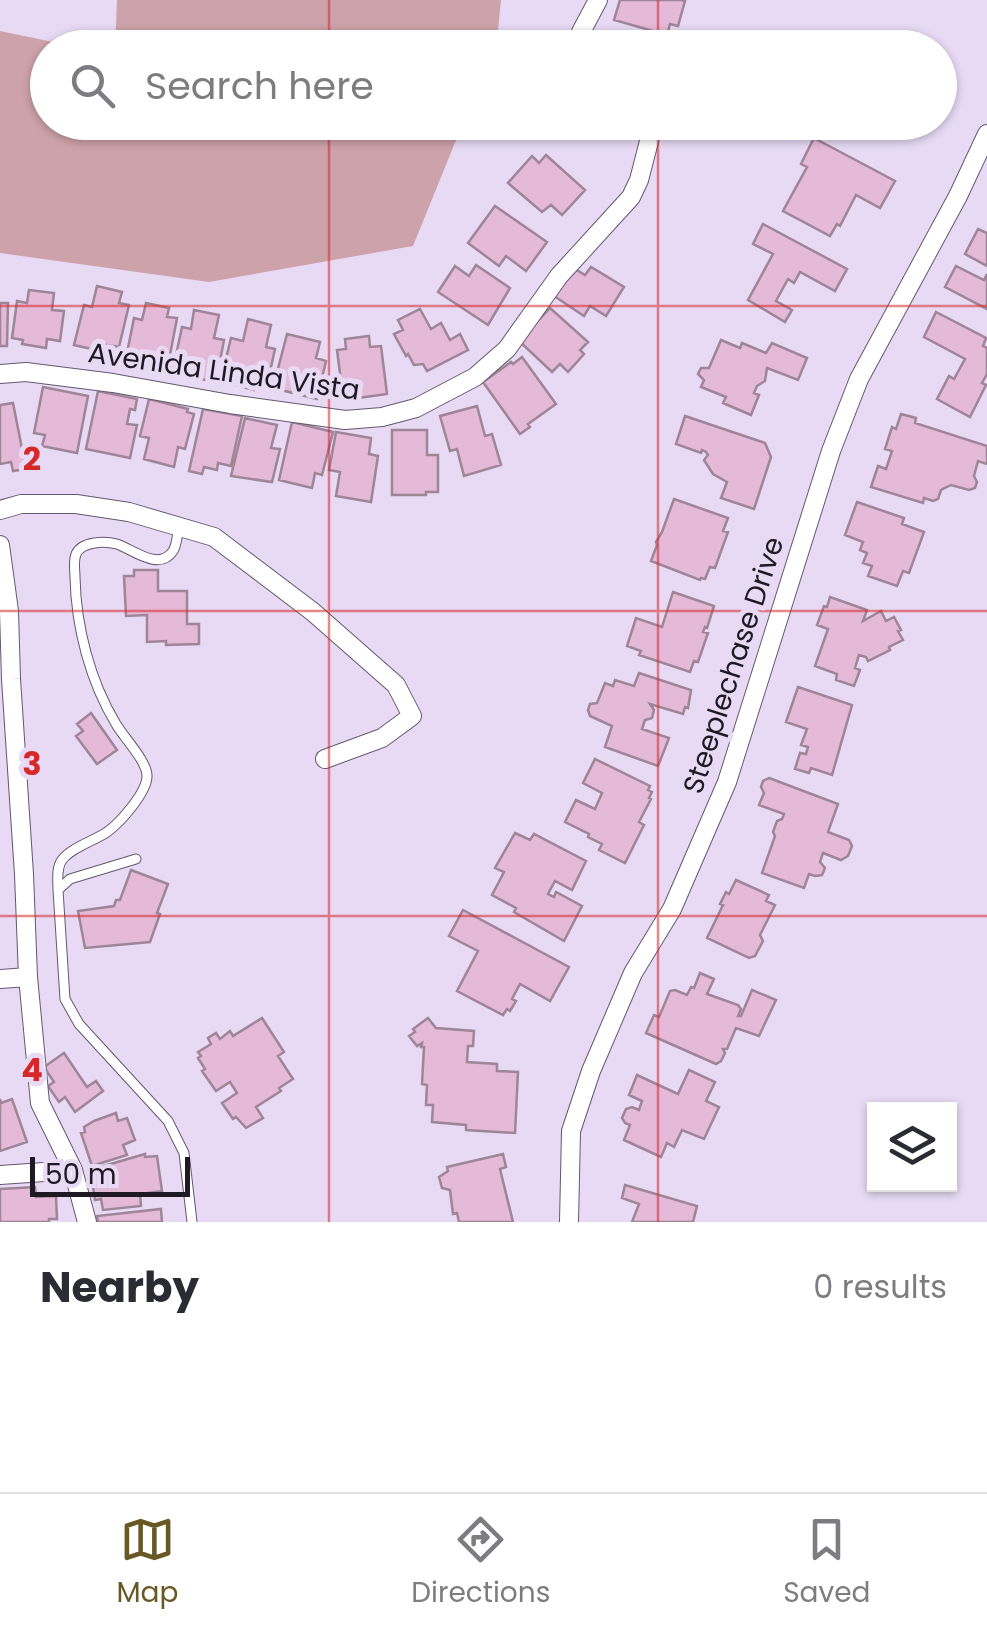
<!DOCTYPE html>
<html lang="en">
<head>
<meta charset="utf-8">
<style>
	:root { --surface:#fff; --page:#f7f7f7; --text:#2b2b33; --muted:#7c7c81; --line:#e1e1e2; --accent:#685826 }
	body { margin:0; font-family:Poppins,sans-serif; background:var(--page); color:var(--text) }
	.controls { position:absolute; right:30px; bottom:30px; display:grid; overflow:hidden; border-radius:0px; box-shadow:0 2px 8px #0004 }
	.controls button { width:90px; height:90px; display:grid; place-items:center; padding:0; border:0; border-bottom:2px solid var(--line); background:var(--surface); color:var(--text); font:50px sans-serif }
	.scale { position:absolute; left:30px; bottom:25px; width:160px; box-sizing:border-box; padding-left:10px; border:5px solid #1e1922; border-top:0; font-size:28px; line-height:35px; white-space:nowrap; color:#1e1922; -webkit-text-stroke:8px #e8daf5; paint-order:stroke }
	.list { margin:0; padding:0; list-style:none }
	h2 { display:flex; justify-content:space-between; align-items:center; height:130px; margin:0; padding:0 40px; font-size:42px }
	h2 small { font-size:32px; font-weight:400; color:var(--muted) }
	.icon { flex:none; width:55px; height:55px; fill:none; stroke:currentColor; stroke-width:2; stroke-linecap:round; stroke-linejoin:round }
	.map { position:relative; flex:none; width:987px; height:1222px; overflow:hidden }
	.search { position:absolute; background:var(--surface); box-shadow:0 2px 8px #0004; left:30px; right:30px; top:30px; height:110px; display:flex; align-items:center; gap:25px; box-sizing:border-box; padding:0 35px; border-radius:55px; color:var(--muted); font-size:38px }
	.sheet { height:270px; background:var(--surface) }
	nav { display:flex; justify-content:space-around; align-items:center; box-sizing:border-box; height:140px; border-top:2px solid var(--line); background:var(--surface); font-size:28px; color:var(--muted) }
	nav a { display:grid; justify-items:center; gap:5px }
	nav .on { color:var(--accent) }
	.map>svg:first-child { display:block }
</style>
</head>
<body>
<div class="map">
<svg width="987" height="1222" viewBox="0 0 987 1222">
	<rect width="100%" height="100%" fill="#e8daf5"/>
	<!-- green -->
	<path fill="#cea2aa" d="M 117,0 L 501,0 L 497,40 L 494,47 L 115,48 Z
		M 0,31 L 77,47 L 48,48 L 48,122 L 463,123 L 413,246 L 209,282 L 0,253 Z"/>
	<!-- building -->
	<path fill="#e5b9d8" stroke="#9e8597" stroke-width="2.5" d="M 620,0 L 681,0 L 685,1 L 678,26 L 670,24 L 667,35 L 614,20 Z
		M 814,138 L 895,181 L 880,208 L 856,195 L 840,226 L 837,224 L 830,236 L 783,211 L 807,167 L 801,164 Z
		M 546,155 L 585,190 L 562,215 L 551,205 L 542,212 L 508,183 L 532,156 L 539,163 Z
		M 495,206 L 547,242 L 526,271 L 506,256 L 499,266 L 468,243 Z
		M 763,224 L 847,269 L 835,291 L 800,272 L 794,283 L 788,279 L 776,301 L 792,310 L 785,322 L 748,300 L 773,254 L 753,244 Z
		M 978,229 L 987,233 L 987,266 L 965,254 Z
		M 476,265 L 510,288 L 488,325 L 438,292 L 455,266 L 469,276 Z
		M 956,266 L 984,280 L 987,274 L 987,309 L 945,287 Z
		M 572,267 L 585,275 L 591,267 L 624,287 L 606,316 L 590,306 L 584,316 L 554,296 Z
		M 97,286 L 122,292 L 119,303 L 129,305 L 119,347 L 107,345 L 105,352 L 74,345 L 84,305 L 92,307 Z
		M 29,290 L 54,293 L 52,310 L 64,311 L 60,341 L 47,339 L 46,348 L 22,344 L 23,340 L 12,338 L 17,301 L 27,303 Z
		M 0,303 L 8,303 L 7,346 L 0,346 Z
		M 146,303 L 169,308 L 167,317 L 177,318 L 167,371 L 125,363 L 134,318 L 142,320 Z
		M 550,308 L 588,342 L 580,350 L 584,354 L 568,372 L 560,364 L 552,372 L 519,341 Z
		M 420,309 L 431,329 L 441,323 L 450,340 L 460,334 L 468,350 L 427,371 L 423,364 L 414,365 L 408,354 L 406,356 L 394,334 L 403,330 L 398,320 Z
		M 194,310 L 219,315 L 214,338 L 224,340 L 216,382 L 181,375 L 182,371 L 173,369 L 182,327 L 191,329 Z
		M 936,312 L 986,338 L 983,346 L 987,348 L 987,374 L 982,383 L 986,385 L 970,417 L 937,399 L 949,376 L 954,379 L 965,359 L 924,337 Z
		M 248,319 L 271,325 L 266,347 L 275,349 L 267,385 L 256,383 L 254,390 L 232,384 L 234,374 L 223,371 L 231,338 L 243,341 Z
		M 287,334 L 320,342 L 316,358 L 326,361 L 317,399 L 273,388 Z
		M 369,336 L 370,347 L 381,346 L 387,394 L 351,399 L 350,388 L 342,389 L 337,350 L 346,349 L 345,339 Z
		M 721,340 L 740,348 L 742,343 L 766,353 L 772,343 L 807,358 L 798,380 L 767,368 L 765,381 L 757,386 L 754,393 L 759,395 L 751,415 L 723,403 L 726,397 L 701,387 L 704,380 L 698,374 L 701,368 L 709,368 Z
		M 522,357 L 556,404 L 528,424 L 530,427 L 520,434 L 483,382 L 511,362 L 513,364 Z
		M 43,387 L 88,396 L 77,453 L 42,446 L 45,435 L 34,433 Z
		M 98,391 L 137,399 L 135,410 L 130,409 L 127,424 L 137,425 L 130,458 L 86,449 Z
		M 149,399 L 188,409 L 187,412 L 194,414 L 185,449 L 178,447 L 174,467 L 144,459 L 149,438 L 140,436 Z
		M 13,403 L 26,469 L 13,471 L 11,462 L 0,464 L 0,405 Z
		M 477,406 L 485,436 L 492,434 L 501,465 L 464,476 L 457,449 L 450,451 L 440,416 Z
		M 203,409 L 242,416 L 231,466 L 218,463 L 217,470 L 204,467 L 202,474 L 189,471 Z
		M 901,414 L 916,418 L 915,423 L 987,446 L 987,464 L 978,461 L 974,476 L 977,482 L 975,488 L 969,490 L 951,485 L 941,490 L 938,499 L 933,501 L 924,498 L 923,503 L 871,487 L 878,466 L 886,469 L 892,451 L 885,449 L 892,427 L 896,429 Z
		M 685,416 L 765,443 L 771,457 L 754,509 L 721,498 L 727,482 L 713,474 L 704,460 L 708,455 L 706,452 L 702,450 L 701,453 L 676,444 Z
		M 245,418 L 277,425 L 271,448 L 280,449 L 272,482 L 231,476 Z
		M 292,422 L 333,432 L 322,475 L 315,473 L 312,488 L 279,480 Z
		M 392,430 L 427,430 L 427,455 L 438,455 L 438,492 L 426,492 L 426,495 L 392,495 Z
		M 336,432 L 371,438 L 369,454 L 378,456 L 371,502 L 336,496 L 340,472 L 329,470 Z
		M 674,499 L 728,518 L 723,531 L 728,532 L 715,568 L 710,567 L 705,579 L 701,578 L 700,580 L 651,561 L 657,545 L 656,542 L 662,532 Z
		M 857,502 L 904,518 L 902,524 L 924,532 L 909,573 L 903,571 L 897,586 L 868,576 L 872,566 L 863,563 L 867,553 L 860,550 L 863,542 L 845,535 Z
		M 134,570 L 158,570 L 158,591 L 187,591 L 187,624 L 199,624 L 199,644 L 166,645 L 166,641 L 147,642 L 147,615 L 126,616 L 124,576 L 134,576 Z
		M 673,592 L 714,606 L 707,628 L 705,627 L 703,632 L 708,633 L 698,662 L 694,661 L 690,672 L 639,655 L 641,651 L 627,646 L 636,618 L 662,627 Z
		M 830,597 L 867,610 L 863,621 L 881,611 L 886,621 L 894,617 L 901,630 L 898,631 L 903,640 L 889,647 L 890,650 L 868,661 L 866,657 L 859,655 L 855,668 L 860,670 L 854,686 L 836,680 L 837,674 L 815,666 L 828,629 L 817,625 L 824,606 L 827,607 Z
		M 639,673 L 691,690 L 688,708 L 685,707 L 683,714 L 650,704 L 654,710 L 652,718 L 645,720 L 642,729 L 669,738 L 658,766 L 605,747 L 612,726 L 590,716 L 588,710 L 590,704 L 597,703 L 605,683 L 613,686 L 615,680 L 634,686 Z
		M 798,687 L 852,705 L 832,775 L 811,768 L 809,773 L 795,769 L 800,753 L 806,754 L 808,747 L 801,745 L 807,729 L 786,722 Z
		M 91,713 L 117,750 L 97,764 L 76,736 L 83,731 L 77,724 Z
		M 595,759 L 650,786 L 648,790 L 652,792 L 649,798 L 651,799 L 639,822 L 644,825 L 625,863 L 599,850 L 602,844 L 588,837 L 589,834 L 565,822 L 576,800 L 595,809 L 602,793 L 583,783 Z
		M 769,778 L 838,804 L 828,832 L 849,840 L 852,846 L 848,856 L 841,860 L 823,853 L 820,862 L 825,868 L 822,875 L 815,876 L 809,874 L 804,888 L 762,873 L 775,836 L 773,832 L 777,821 L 782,819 L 784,814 L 759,805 L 764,793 L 761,787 L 763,781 Z
		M 515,833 L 530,840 L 534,834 L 586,861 L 572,890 L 555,881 L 548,894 L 554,897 L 556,892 L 582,906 L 564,941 L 514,912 L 516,908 L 492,895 L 504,872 L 495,868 Z
		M 131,870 L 168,884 L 157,913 L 160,914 L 150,942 L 85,948 L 78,911 L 114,906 L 116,900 L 120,900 Z
		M 736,880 L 769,895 L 766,901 L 775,905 L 760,935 L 763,941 L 755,956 L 749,958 L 707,938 L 723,905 L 720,904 L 726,892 L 729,894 Z
		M 463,910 L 569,967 L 550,1001 L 520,984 L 512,999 L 516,1001 L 510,1011 L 507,1009 L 503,1015 L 457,991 L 478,951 L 449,936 Z
		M 700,973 L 714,979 L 707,994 L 738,1005 L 741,1009 L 738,1016 L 741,1016 L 752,990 L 776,1000 L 759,1036 L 736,1028 L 727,1049 L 723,1049 L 725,1053 L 721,1061 L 716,1064 L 646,1033 L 654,1015 L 659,1017 L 670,991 L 675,990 L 687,995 L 691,987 L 694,988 Z
		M 262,1018 L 284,1052 L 278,1056 L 293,1079 L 279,1088 L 281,1091 L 256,1107 L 263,1118 L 246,1128 L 236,1117 L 233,1119 L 222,1103 L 237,1093 L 230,1082 L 216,1091 L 202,1071 L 205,1069 L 198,1058 L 201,1056 L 198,1052 L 211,1044 L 208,1038 L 216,1033 L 220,1039 L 230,1031 L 233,1036 Z
		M 428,1018 L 436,1028 L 474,1031 L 473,1046 L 468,1046 L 467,1062 L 497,1064 L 497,1071 L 518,1072 L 515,1133 L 466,1130 L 466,1125 L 432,1122 L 433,1105 L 426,1105 L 427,1085 L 422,1084 L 424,1047 L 421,1047 L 422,1043 L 417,1046 L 409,1036 L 415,1032 L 413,1029 Z
		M 64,1053 L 87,1087 L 96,1081 L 103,1091 L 75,1112 L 65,1097 L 59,1102 L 48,1086 L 54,1082 L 44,1067 Z
		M 689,1070 L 715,1082 L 706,1101 L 719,1107 L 704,1139 L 682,1130 L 674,1147 L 667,1143 L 661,1157 L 624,1140 L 630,1125 L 625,1123 L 622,1118 L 626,1109 L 632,1107 L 639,1110 L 642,1101 L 629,1095 L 637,1075 L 678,1094 Z
		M 0,1099 L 1,1103 L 12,1099 L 27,1142 L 0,1151 Z
		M 116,1113 L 118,1121 L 127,1118 L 135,1140 L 123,1145 L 127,1155 L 92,1166 L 81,1133 L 85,1132 L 84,1127 L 94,1121 Z
		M 145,1154 L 145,1157 L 157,1156 L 162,1191 L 140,1194 L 141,1206 L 103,1210 L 101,1199 L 95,1200 L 91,1174 L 98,1173 L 97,1168 Z
		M 503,1154 L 506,1167 L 500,1169 L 513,1222 L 459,1222 L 457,1213 L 453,1214 L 450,1190 L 442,1188 L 439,1177 L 448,1171 L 447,1167 Z
		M 625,1185 L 697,1206 L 693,1222 L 632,1222 L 639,1204 L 622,1198 Z
		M 35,1187 L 36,1197 L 56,1196 L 57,1219 L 49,1219 L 49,1222 L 0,1222 L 0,1189 Z
		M 161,1209 L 162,1222 L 98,1222 L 97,1216 Z"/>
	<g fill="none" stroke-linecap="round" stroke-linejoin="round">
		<!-- lane casing -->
		<g stroke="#63586f" stroke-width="11">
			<path id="lane" d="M 136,859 L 70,879 L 58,890 L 65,999 L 79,1024 L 168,1121 L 184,1153 L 192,1222
				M 58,890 C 58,881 56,868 62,860 C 72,847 94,841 107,832 C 121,822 146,793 147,777 C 148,762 124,738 116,724 C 90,681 76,627 75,577 C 75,569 73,562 76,554 C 82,541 105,541 117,544 C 132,549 159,572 173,551 C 177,545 177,534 179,528"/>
		</g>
		<!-- street casing -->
		<g stroke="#63586f" stroke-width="20">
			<path id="street" d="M 597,48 L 581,38 L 581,32 L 598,0
				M 0,374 L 26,372 L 113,383 L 230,404 L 345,420 L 382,417 L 416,408 L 475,377 L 507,349 L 559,276 L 631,197 L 639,180 L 654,122
				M 0,510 L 21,504 L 76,504 L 129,512 L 214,537 L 313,612 L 396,685 L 412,716 L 382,738 L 325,759
				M 0,545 L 9,611 L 11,679 L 24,874 L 28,977 L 40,1103 L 73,1170 L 87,1222
				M 0,979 L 28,977
				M 0,1175 L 73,1170
				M 569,1222 L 571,1131 L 591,1071 L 633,973 L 672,909 L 727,782 L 831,451 L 859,379 L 958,196 L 987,134"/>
		</g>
		<!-- lane -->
		<use href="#lane" stroke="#fff" stroke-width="9"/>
		<!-- street -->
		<use href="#street" stroke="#fff" stroke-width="18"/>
	</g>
	<!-- grid -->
	<path fill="none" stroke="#d62828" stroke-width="2.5" stroke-opacity="0.55" d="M 329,0 L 329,48M 658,0 L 658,48M 329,122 L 329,1222M 658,122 L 658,1222M 0,306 L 987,306M 0,611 L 987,611M 0,916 L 987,916"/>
	<g text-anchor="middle" stroke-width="10" stroke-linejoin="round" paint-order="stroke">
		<!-- street labels -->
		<g font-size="28" fill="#1e1922" stroke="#e8daf5">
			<text transform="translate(224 371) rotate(8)" y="10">Avenida Linda Vista</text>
			<text transform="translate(733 665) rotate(-72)" y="10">Steeplechase Drive</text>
		</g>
	</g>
	<g font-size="32" text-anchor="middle" font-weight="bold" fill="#d62828" stroke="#e8daf5" stroke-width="10" stroke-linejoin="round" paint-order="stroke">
		<text x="32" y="470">2</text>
		<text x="32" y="775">3</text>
		<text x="32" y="1081">4</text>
	</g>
</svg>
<div class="controls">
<button><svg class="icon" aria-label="layers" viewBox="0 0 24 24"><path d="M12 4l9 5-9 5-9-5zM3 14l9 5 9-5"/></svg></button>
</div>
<div class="scale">50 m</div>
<div class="search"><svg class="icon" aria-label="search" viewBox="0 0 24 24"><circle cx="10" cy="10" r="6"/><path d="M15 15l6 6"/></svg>Search here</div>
</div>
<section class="sheet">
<h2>Nearby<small>0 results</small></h2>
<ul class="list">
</ul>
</section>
<nav>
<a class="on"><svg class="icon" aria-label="map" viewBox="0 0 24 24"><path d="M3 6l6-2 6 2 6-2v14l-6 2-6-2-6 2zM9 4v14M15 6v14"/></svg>Map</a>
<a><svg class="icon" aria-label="directions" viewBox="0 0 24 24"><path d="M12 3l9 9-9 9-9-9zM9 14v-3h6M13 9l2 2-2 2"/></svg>Directions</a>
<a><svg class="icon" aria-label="saved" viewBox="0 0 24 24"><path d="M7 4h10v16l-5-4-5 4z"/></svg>Saved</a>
</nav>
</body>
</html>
